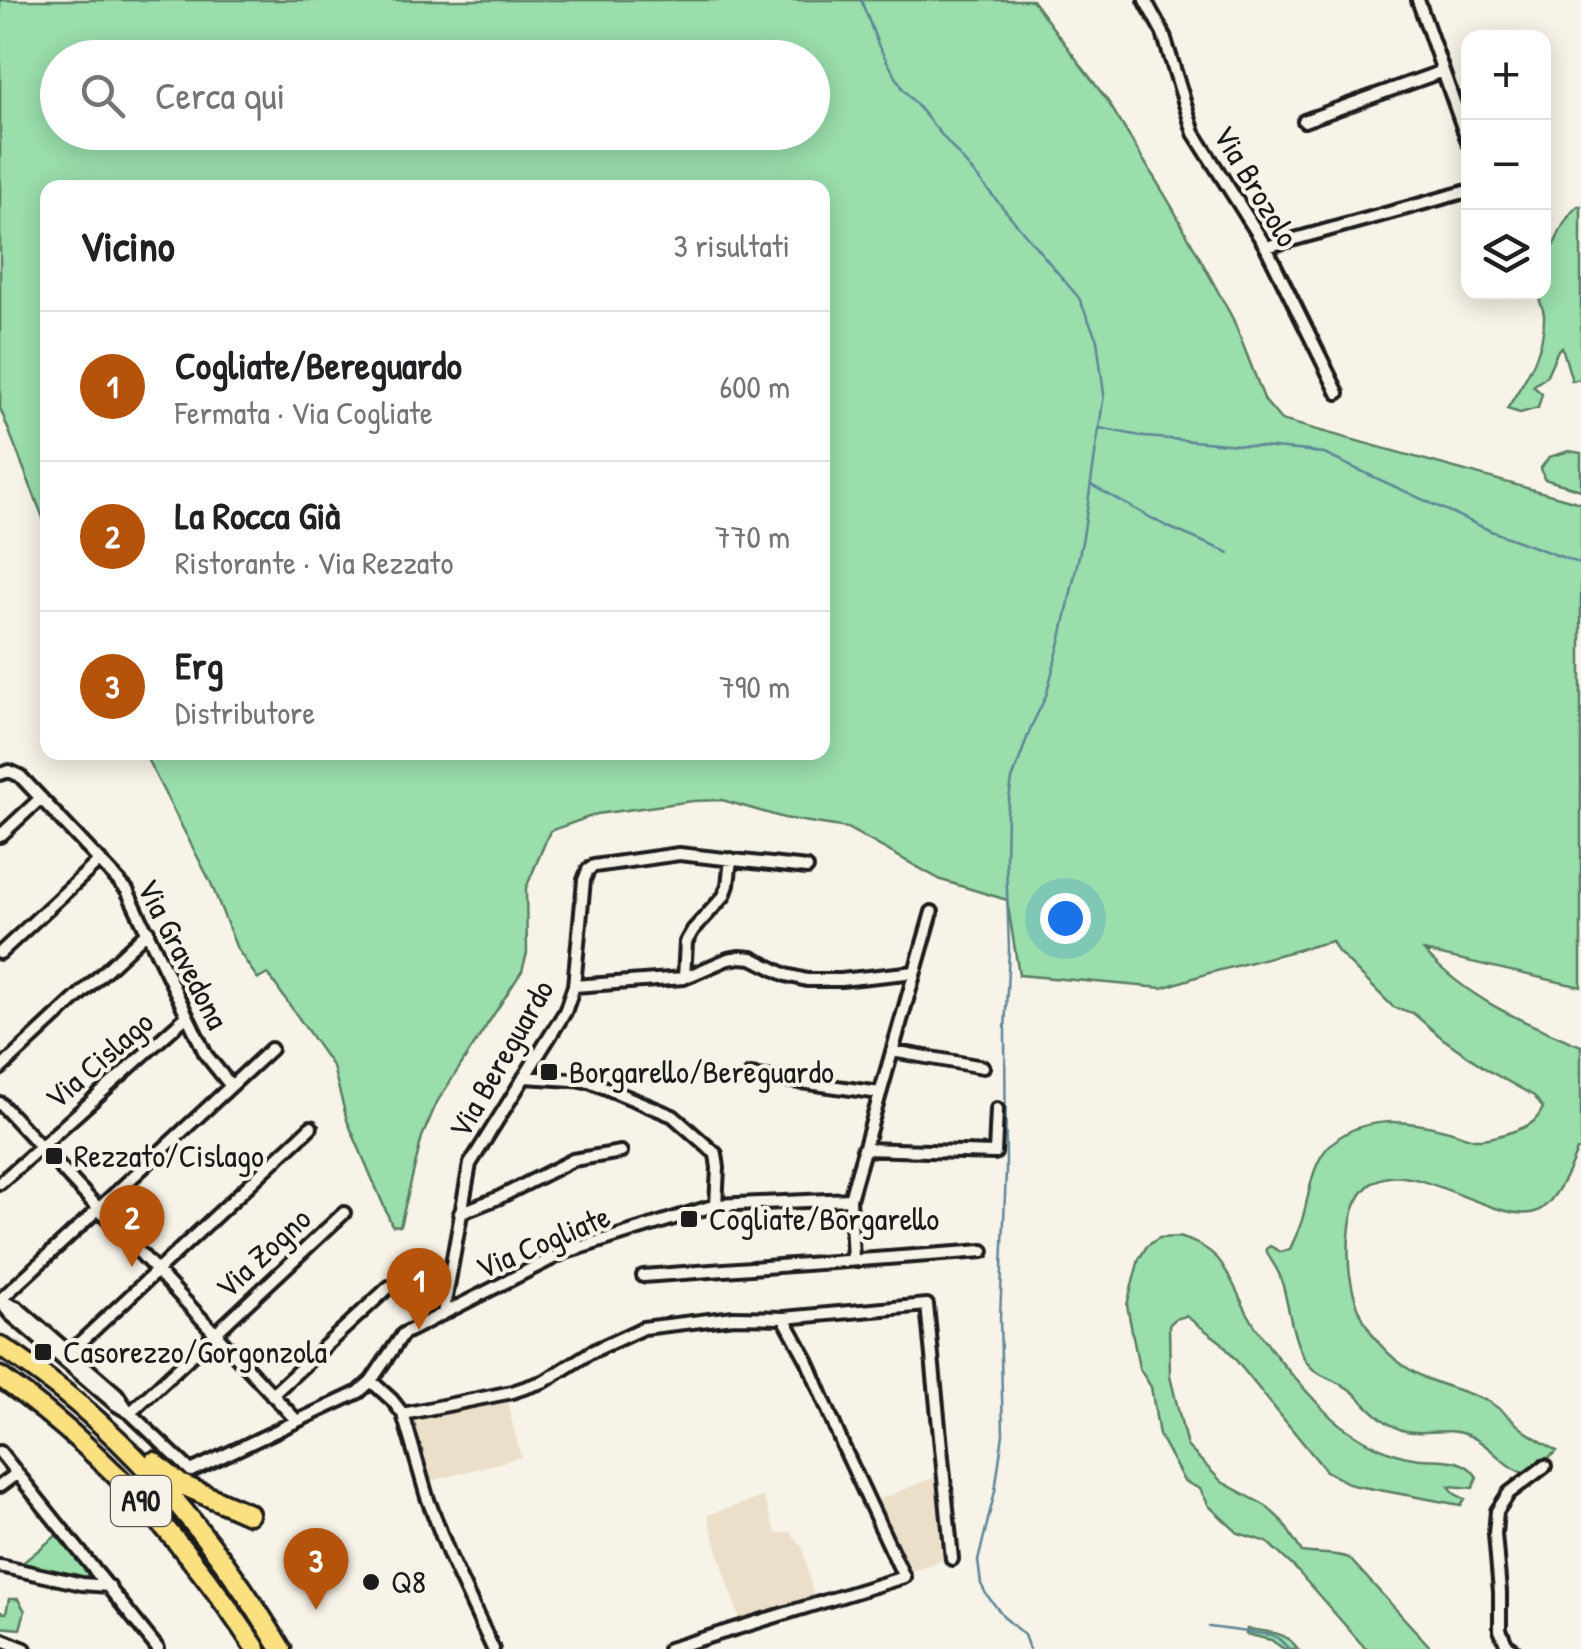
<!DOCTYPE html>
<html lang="it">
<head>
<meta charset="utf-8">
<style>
	:root { --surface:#fff; --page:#f2f2f2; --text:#202124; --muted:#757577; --line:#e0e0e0; --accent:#b45309 }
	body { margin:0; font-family:"Patrick Hand",sans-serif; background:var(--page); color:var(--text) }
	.controls { position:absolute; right:30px; top:30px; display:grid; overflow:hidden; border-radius:20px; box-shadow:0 5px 25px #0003 }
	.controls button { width:90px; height:90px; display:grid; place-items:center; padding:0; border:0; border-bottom:2px solid var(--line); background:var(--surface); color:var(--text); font:50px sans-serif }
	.you { position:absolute; left:1065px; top:918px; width:35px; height:35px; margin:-25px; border:8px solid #fff; border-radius:50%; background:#1a73e8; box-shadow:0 0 0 15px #1a73e833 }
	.badge { display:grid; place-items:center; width:65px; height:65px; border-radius:50%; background:var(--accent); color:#fff; font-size:32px; font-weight:700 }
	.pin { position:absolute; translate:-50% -82px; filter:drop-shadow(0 2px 5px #0008) }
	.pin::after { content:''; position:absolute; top:52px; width:35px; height:30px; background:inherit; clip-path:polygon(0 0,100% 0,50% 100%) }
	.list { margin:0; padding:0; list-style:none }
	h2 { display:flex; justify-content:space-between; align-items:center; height:130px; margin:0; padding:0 40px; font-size:42px }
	h2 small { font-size:32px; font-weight:400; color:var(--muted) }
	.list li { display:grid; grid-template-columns:65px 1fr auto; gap:30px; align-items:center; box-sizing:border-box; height:150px; padding:0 40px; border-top:2px solid var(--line) }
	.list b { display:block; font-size:38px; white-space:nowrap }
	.list p { margin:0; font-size:32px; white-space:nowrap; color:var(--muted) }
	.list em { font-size:32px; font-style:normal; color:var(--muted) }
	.icon { flex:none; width:55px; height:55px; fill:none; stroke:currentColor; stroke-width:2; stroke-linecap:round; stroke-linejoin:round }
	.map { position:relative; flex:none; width:1581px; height:1649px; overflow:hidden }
	.search { position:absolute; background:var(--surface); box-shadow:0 5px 25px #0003; left:40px; top:40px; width:790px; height:110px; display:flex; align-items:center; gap:25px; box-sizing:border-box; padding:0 35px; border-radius:55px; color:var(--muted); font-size:38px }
	.panel { position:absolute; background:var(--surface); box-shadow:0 5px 25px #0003; left:40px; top:180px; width:790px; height:580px; border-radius:20px }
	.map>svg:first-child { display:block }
</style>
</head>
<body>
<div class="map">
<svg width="1581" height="1649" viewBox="0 0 1581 1649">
	<rect width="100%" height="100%" fill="#f7f3e8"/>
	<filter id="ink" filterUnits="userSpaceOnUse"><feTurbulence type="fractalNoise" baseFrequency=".01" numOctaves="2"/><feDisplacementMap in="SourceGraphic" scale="20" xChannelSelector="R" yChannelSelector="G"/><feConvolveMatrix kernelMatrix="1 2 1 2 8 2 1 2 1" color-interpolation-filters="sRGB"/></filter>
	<g filter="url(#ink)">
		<!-- built -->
		<path fill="#ecdfca" d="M 506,1398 L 521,1457 L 428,1482 L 410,1421 L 454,1412 Z
			M 940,1475 L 948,1558 L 907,1573 L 873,1502 Z
			M 763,1497 L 776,1533 L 791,1532 L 803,1548 L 814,1600 L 740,1622 L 707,1515 Z"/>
		<!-- green -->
		<path fill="#99deab" stroke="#5a7d64" stroke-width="2.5" fill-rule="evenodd" d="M 0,0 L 1032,0 L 1107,100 L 1171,205 L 1233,319 L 1265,401 L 1281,420 L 1581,503 L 1581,987 L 1424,951 C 1469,1000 1521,1021 1581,1046 L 1581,1149 L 1577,1150 C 1571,1167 1554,1206 1535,1212 C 1501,1223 1428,1171 1389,1177 C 1364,1180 1353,1203 1350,1226 C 1342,1291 1364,1349 1425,1378 C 1446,1387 1469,1392 1489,1402 C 1502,1409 1513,1422 1525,1431 C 1535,1438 1546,1444 1557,1451 L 1527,1474 C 1504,1469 1492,1445 1470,1436 C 1445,1425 1423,1437 1402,1430 C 1382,1423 1368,1406 1353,1392 C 1341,1381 1319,1378 1308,1364 C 1291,1342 1289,1301 1280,1276 C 1276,1266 1269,1259 1266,1249 L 1270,1246 L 1281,1252 L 1290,1249 C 1294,1240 1299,1230 1302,1220 C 1309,1197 1311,1166 1328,1147 C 1360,1114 1406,1120 1445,1130 C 1455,1132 1466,1138 1475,1139 C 1489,1140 1524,1130 1534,1121 C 1537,1118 1541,1112 1543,1108 L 1534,1096 L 1489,1071 L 1442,1038 L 1413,1013 L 1393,1007 L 1338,952 L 1332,941 L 1209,973 L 1162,988 L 1019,975 L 1007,900 L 941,880 L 847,828 L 784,818 L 722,800 L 693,801 L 597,814 L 550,831 L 526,888 L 527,953 L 522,971 L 437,1102 L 422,1137 L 400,1226 L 392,1225 L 347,1120 L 333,1067 L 268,974 L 258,979 L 237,949 L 211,883 L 144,753 L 822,752 L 822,188 L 48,188 L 47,528 L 0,408 ZM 58,58 L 812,58 L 812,132 L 58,132 Z
			M 1578,206 L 1581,206 L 1581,379 L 1572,381 L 1562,347 L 1558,350 L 1546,377 L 1533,386 L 1542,394 L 1538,408 L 1520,413 L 1507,409 C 1526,378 1545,352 1544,315 C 1543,305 1538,302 1539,293 L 1544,292 C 1544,268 1559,222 1578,206 Z
			M 1569,451 L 1581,453 L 1581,490 L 1544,479 L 1541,468 L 1549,457 Z
			M 1178,1237 C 1192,1240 1208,1248 1218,1259 C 1231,1275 1238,1296 1248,1314 C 1265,1345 1300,1385 1325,1411 C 1344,1432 1385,1454 1413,1458 C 1435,1462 1463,1454 1477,1477 L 1473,1488 L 1449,1486 L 1455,1494 L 1465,1499 L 1461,1505 L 1352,1485 L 1326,1471 L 1221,1342 L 1186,1316 L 1175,1319 L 1169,1325 L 1170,1376 L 1187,1446 L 1222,1482 L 1266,1506 L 1282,1521 L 1302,1552 C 1319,1555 1334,1552 1349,1558 L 1432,1649 L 1366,1649 L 1294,1567 L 1267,1542 L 1238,1533 L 1209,1506 L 1200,1489 L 1184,1481 L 1159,1435 L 1151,1387 L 1139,1368 L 1127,1305 L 1139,1259 L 1147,1246 L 1159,1238 Z
			M 58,1534 L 98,1580 L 20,1565 Z
			M 9,1599 L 18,1599 L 25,1611 L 20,1629 L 0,1627 L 0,1612 L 6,1613 Z
			M 1247,1629 C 1267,1632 1286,1631 1298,1649 L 1284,1649 L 1271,1640 L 1246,1634 Z"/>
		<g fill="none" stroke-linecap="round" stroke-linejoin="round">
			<!-- stream -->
			<path stroke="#5e8698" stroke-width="2.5" d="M 861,0 L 879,47 L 903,89 L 1079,298 L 1097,340 L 1104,394 L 1083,537 L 1061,638 L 1046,696 L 1031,727 L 1012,780 L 1007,812 L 1006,861 L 1009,949 L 1005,1031 L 1006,1171 L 1000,1318 L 1003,1434 L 995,1491 L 978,1561 L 981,1584 L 986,1594 L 1005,1618 L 1024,1635 L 1029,1649
				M 1099,428 L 1146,437 L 1308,451 L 1324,454 L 1491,531 L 1581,564
				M 1091,485 L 1166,526 L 1229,553
				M 1209,1627 L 1271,1635 L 1279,1639 L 1289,1649"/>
			<!-- minor-tunnel -->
			<path stroke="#d6d3c9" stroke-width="10" stroke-dasharray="10 5" stroke-linecap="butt" d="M 0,1373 L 21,1342"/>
			<!-- minor casing -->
			<g stroke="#1c1c1c" stroke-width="18">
				<path id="minor" d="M 1145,0 L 1163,33 L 1194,133 L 1266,247 L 1338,393
					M 1418,0 L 1468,142
					M 1304,121 L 1443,71
					M 1266,247 L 1468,191
					M 0,774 L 9,771 L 20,776 L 127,890 L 206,1055 L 231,1086
					M 0,836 L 41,798
					M 0,953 L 100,860
					M 684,978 L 686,942 L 693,930 L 724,896 L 728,885 L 731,859
					M 574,986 L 684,978 L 728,959 L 740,957 L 752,958 L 786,975 L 807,980 L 841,980 L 915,972
					M 892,1051 L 983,1067
					M 0,1069 L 148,931
					M 750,1075 L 880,1093
					M 524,1077 L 589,1081 L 673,1116 L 716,1154 L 718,1168 L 716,1205
					M 0,1103 L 297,1421
					M 863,1149 L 995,1153 L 997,1109
					M 0,1183 L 187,1016
					M 460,1213 L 498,1198 L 573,1160 L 621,1152
					M 853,1260 L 850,1199 L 932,912
					M 643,1276 L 983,1251
					M 0,1300 L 271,1049
					M 0,1300 L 18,1308 L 117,1394 L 129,1412
					M 0,1301 L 10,1314 L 115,1404 L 130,1413 L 191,1471 L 359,1392 L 371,1381 L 403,1334 L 563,1253 L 716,1205 L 850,1199
					M 443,1314 L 470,1164 L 565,1012 L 574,986 L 584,880 L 588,870 L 594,866 L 679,854 L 807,868
					M 70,1352 L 311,1127
					M 371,1381 L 392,1400 L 403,1414 L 427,1497 L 450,1557 L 493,1649
					M 272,1395 L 389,1287
					M 130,1413 L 344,1213
					M 403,1414 L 512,1392 L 545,1381 L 591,1352 L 643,1328 L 734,1317 L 784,1318 L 927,1305 L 952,1559
					M 0,1452 L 158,1649
					M 0,1486 L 16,1474
					M 0,1566 L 82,1584 L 109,1586
					M 0,1639 L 25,1649
					M 669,1649 L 904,1577 L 843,1446 L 807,1360 L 784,1318
					M 1513,1649 L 1506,1644 L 1500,1630 L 1500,1592 L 1495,1534 L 1497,1511 L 1509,1493 L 1545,1466"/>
			</g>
			<!-- motorway casing -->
			<g stroke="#1c1c1c" stroke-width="25">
				<path id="motorway" d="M 0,1346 C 116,1420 211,1532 281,1649
					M 0,1377 C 102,1449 188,1545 256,1649
					M 154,1462 L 180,1484 L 249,1514"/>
			</g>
			<!-- minor -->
			<use href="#minor" stroke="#f7f3e8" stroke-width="10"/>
			<!-- motorway -->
			<use href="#motorway" stroke="#fbe080" stroke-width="18"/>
		</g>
	</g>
	<!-- markers -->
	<g fill="#1c1c1c" stroke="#f7f3e8" stroke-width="4">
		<rect x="539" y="1062" width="20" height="20" rx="5"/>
		<rect x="44" y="1146" width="20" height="20" rx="5"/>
		<rect x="679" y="1209" width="20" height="20" rx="5"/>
		<rect x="33" y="1342" width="20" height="20" rx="5"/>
		<circle cx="371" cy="1582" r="10"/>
	</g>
	<g text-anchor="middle" stroke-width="8" stroke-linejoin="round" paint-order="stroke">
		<!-- shield labels -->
		<rect fill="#f7f3e8" stroke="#5e5c59" stroke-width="2.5" x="111" y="1476" width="60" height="50" rx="8"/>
		<g font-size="30" font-weight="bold" fill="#1c1c1c">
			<text x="141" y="1511">A90</text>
		</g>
		<!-- street labels -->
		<g font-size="32" fill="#1c1c1c" stroke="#f7f3e8">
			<text transform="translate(1256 186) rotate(59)" y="11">Via Brozolo</text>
			<text transform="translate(183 954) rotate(63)" y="11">Via Gravedona</text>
			<text transform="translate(501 1059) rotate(-60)" y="11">Via Bereguardo</text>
			<text transform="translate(99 1060) rotate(-41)" y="11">Via Cislago</text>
			<text transform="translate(543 1242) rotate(-23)" y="11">Via Cogliate</text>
			<text transform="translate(263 1253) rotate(-43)" y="11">Via Zogno</text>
		</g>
		<!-- poi labels -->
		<g font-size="32" fill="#1c1c1c" stroke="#f7f3e8" text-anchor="start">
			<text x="569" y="1083">Borgarello/Bereguardo</text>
			<text x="74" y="1167">Rezzato/Cislago</text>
			<text x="709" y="1230">Cogliate/Borgarello</text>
			<text x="63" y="1363">Casorezzo/Gorgonzola</text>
			<text x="391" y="1593">Q8</text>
		</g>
	</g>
</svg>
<div class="controls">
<button>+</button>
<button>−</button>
<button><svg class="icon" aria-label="layers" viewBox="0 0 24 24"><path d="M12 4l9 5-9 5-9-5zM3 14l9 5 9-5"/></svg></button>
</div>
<div class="you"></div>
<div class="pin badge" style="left:419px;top:1330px">1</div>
<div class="pin badge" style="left:132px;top:1267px">2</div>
<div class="pin badge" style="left:316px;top:1610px">3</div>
<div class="search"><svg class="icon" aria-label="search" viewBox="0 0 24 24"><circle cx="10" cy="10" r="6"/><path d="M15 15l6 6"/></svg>Cerca qui</div>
<section class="panel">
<h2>Vicino<small>3 risultati</small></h2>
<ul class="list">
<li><span class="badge">1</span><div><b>Cogliate/Bereguardo</b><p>Fermata · Via Cogliate</p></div><em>600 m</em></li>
<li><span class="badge">2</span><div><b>La Rocca Già</b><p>Ristorante · Via Rezzato</p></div><em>770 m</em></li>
<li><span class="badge">3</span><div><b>Erg</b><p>Distributore</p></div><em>790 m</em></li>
</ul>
</section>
</div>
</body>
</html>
